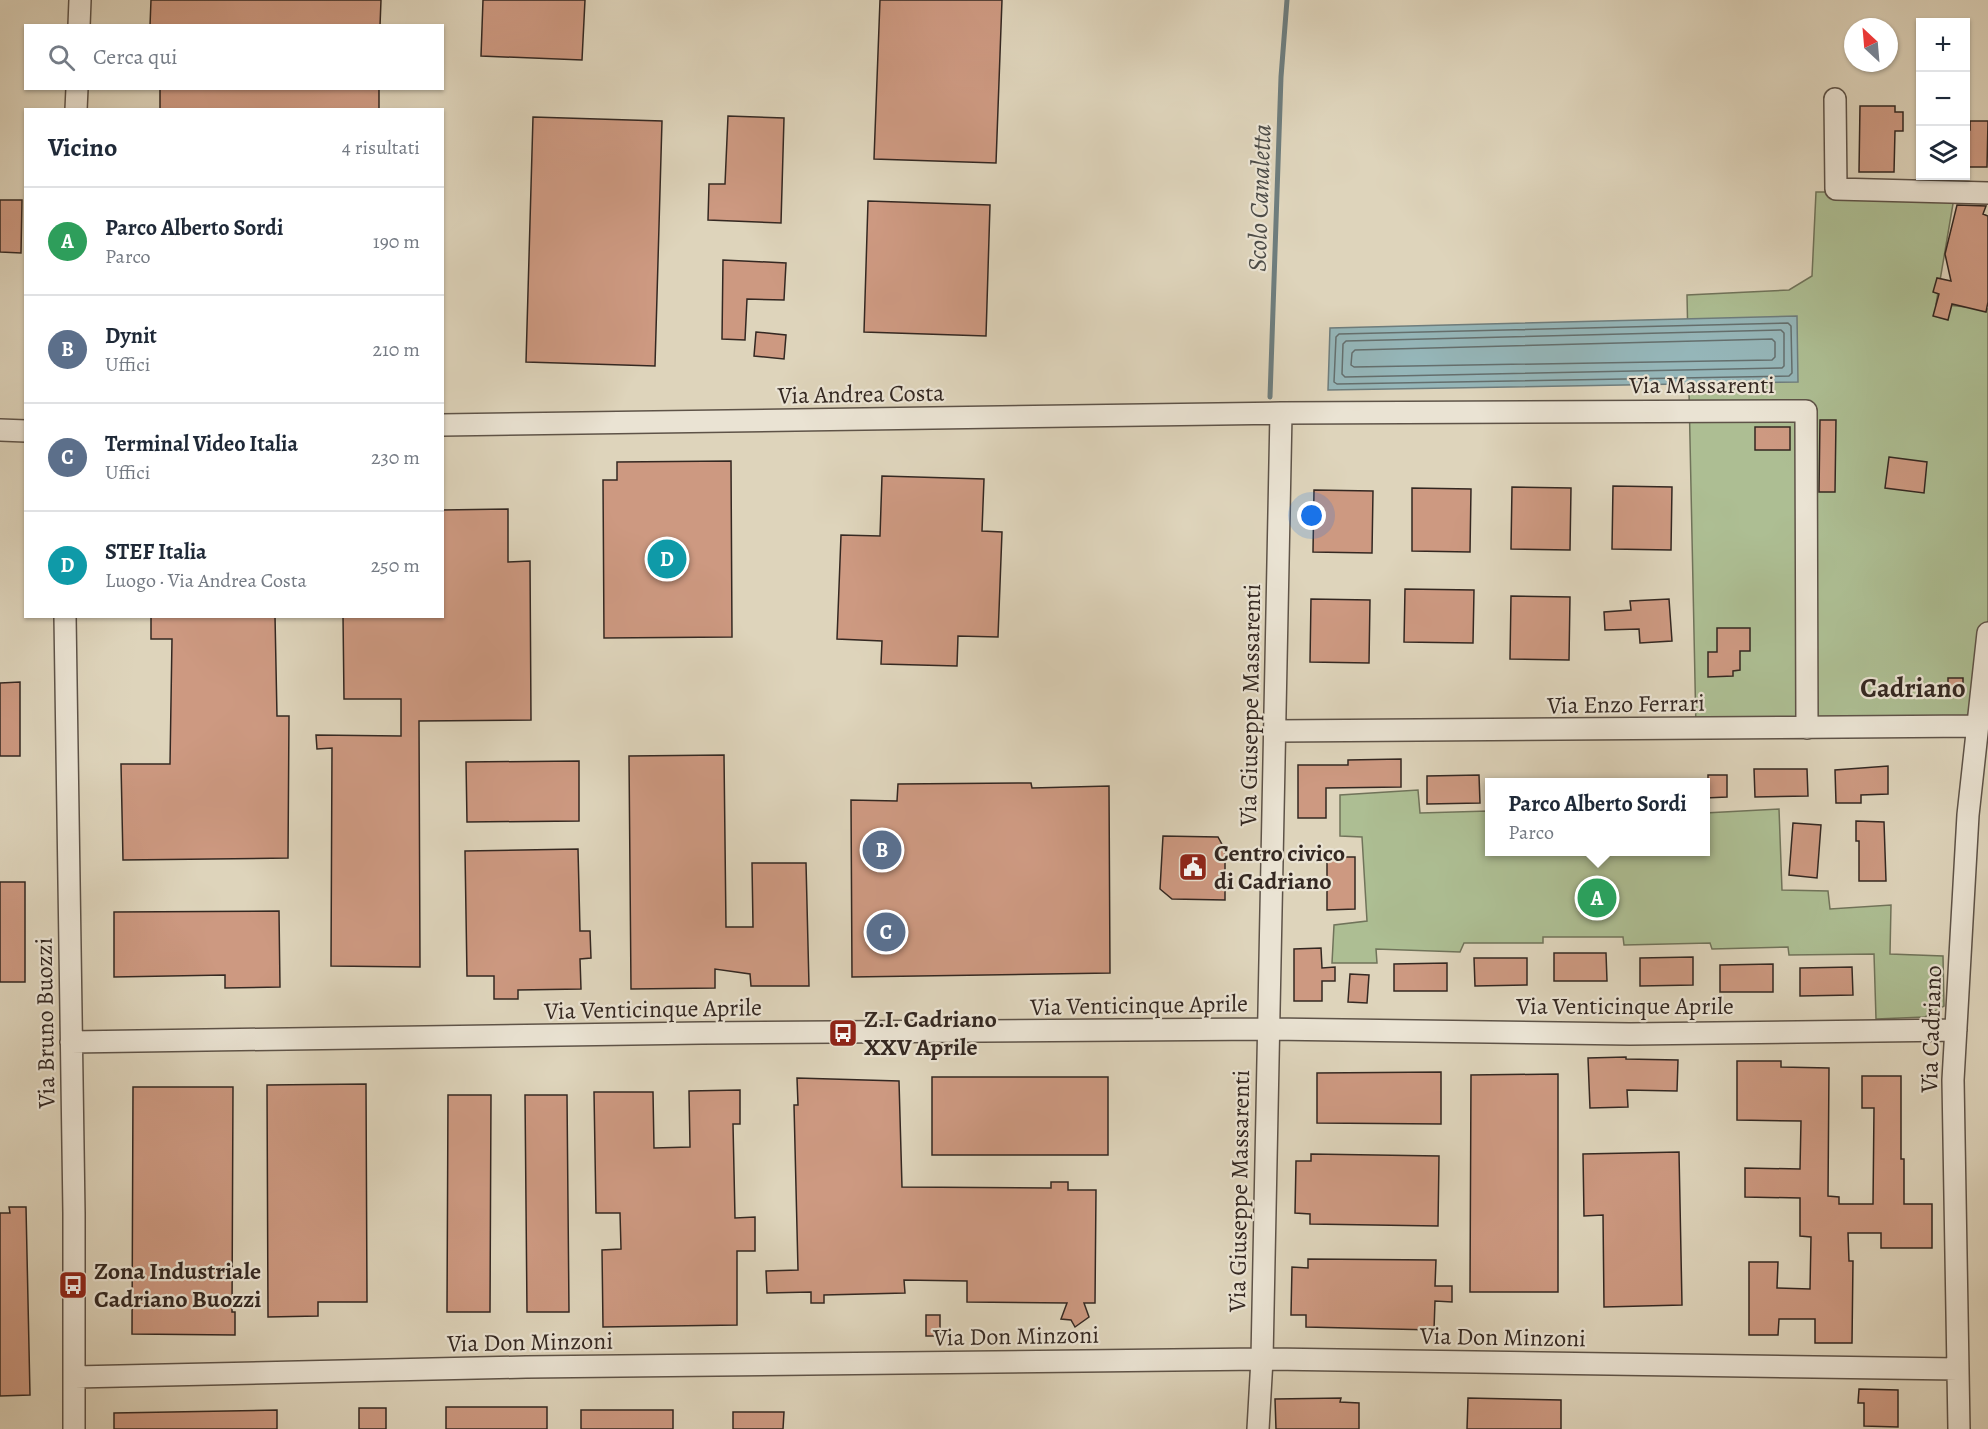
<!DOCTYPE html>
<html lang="it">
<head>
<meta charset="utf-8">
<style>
	:root { --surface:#fff; --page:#f6f6f7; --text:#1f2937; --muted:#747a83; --line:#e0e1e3; --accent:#8f2418 }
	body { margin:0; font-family:Alegreya,serif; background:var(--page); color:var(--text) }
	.controls { position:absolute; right:18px; top:18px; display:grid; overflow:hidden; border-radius:0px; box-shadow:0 2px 4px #0004 }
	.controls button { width:54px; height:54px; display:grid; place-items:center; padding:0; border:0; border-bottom:2px solid var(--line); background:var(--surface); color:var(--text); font:30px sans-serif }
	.compass { position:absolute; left:1844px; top:18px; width:54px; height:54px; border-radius:50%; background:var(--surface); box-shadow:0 2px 4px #0004; rotate:334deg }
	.you { position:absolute; left:1312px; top:516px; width:21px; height:21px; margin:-15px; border:4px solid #fff; border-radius:50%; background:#1a73e8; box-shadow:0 0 0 9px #1a73e833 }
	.badge { display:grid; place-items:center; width:39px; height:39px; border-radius:50%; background:var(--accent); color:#fff; font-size:20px; font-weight:700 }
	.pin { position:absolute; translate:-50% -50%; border:3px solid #fff; box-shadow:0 2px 6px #0006 }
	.popup { position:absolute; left:1485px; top:778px; width:225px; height:78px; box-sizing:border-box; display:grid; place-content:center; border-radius:0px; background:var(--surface); filter:drop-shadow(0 2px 4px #0005); font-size:20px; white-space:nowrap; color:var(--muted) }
	.popup b { font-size:22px; color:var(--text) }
	.popup::after { content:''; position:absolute; left:50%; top:100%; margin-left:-12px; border:12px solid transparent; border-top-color:var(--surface) }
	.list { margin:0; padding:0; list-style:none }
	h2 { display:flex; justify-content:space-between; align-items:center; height:78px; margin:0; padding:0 24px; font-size:26px }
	h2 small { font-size:20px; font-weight:400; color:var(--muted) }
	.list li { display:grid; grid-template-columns:39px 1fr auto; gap:18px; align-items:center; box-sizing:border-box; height:108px; padding:0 24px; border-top:2px solid var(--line) }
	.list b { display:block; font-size:22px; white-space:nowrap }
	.list p { margin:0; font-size:20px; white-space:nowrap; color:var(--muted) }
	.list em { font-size:20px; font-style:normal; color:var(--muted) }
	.icon { flex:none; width:33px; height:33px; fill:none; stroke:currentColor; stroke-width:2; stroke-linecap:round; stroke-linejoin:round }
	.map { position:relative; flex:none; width:1988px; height:1429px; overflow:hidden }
	.search { position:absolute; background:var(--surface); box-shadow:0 2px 4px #0004; left:24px; top:24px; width:420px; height:66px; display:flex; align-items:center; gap:15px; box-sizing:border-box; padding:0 21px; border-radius:0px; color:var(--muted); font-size:22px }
	.panel { position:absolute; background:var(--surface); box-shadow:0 2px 4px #0004; left:24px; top:108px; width:420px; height:510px; border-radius:0px }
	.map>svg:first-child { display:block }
</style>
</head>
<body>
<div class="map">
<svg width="1988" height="1429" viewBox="0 0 1988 1429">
	<rect width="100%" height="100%" fill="#ded4bb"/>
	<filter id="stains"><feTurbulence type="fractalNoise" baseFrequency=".00333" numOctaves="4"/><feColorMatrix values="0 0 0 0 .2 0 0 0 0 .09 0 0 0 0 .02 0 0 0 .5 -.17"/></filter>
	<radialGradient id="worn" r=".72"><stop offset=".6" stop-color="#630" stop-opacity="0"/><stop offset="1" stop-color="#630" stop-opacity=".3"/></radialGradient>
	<!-- green -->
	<path fill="#adbe93" stroke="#70735a" stroke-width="1.5" d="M 1816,192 L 1955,192 L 1936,304 L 1988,309 L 1988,630 L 1977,735 L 1696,729 L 1687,295 L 1789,290 L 1812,276 Z
		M 1418,790 L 1420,813 L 1489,811 L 1489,852 L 1705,852 L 1705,813 L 1779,809 L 1782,890 L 1828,891 L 1830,909 L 1891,905 L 1890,954 L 1943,956 L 1944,1006 L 1925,1017 L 1876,1019 L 1874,954 L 1789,955 L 1788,947 L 1712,949 L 1710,943 L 1624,945 L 1623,937 L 1543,937 L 1543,943 L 1464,943 L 1460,952 L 1376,949 L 1377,963 L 1332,963 L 1334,925 L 1367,921 L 1362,837 L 1340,836 L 1340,795 Z"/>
	<!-- water -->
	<path fill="#95b6b9" stroke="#6e7d7d" stroke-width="1.5" d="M 1797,316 L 1798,382 L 1328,390 L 1330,328 Z"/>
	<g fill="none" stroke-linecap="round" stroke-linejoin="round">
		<!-- shore -->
		<path stroke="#646f6e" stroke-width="1.5" d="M 1788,323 L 1791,326 L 1792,373 L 1789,376 L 1337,384 L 1334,382 L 1336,337 L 1339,334 Z
			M 1781,330 L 1784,333 L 1784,366 L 1782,368 L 1345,377 L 1342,374 L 1343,344 L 1346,341 Z
			M 1772,339 L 1775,342 L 1775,357 L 1772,360 L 1354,367 L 1351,365 L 1352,353 L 1355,350 Z"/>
		<!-- stream -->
		<path stroke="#6e7d7d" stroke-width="5" d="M 1270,397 L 1281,77 L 1287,0"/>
	</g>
	<!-- building -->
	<path fill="#cd9981" stroke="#342822" stroke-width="1.5" d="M 151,0 L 381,0 L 380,26 L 150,26 Z
		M 483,0 L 585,0 L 582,60 L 481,56 Z
		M 880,0 L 1002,0 L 996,163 L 874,159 Z
		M 160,88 L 379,88 L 379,110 L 160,110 Z
		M 1860,106 L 1895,106 L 1895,112 L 1903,112 L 1903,131 L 1895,131 L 1894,172 L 1859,172 Z
		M 728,116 L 784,118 L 781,223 L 708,220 L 709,184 L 725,184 Z
		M 533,117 L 662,121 L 655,366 L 526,362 Z
		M 1970,121 L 1988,121 L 1987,167 L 1965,167 L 1965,130 L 1970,130 Z
		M 0,200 L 22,200 L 21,253 L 0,252 Z
		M 868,201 L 990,205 L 986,336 L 864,332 Z
		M 1957,205 L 1986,206 L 1983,214 L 1988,216 L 1988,302 L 1986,312 L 1952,304 L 1948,320 L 1933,316 L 1939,294 L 1933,292 L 1937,278 L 1951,281 L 1945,254 Z
		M 723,260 L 786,263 L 784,300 L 747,299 L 745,340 L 722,339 Z
		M 756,332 L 786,335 L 784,359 L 754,356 Z
		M 1820,420 L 1836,420 L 1835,492 L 1819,492 Z
		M 1755,427 L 1790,427 L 1790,450 L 1755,450 Z
		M 1889,457 L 1927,462 L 1924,493 L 1885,488 Z
		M 731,461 L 732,637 L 604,638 L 603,480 L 617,480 L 617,462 Z
		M 882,476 L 984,479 L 982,531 L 1002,532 L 998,637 L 958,636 L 957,666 L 881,664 L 882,641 L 837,639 L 841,535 L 880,536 Z
		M 1613,486 L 1672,487 L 1671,550 L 1612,549 Z
		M 1512,487 L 1571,488 L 1570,550 L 1511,549 Z
		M 1412,488 L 1471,489 L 1470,552 L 1412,551 Z
		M 1314,490 L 1373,491 L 1372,553 L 1313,552 Z
		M 508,509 L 508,562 L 530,561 L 531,720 L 419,721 L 420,967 L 331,966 L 332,748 L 317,749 L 316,735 L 401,736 L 401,699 L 344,699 L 343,616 L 442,616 L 442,510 Z
		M 1405,589 L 1474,590 L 1473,643 L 1404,642 Z
		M 1511,596 L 1570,597 L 1569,660 L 1510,659 Z
		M 1311,599 L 1370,600 L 1369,663 L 1310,662 Z
		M 1669,599 L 1672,641 L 1640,643 L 1639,629 L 1605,630 L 1604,612 L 1631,610 L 1630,601 Z
		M 151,616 L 275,616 L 277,716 L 289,716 L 288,858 L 123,860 L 121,764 L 170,764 L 172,639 L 151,639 Z
		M 1717,628 L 1750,628 L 1750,651 L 1740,651 L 1740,670 L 1733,671 L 1733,676 L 1708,677 L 1708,652 L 1717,652 Z
		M 1948,678 L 1963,678 L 1963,692 L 1954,695 L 1948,689 Z
		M 20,682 L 20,756 L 0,756 L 0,683 Z
		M 724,755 L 726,927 L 753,927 L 752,863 L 806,863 L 809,986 L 751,986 L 750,974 L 715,969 L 715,988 L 631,989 L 629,756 Z
		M 1401,759 L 1401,787 L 1326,788 L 1326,818 L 1298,818 L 1298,765 L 1348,765 L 1348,760 Z
		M 579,761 L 579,821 L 467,822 L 466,762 Z
		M 1888,766 L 1888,794 L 1861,795 L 1861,803 L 1836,803 L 1835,770 Z
		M 1754,769 L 1807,769 L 1808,796 L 1755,797 Z
		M 1479,775 L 1480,803 L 1427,804 L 1427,776 Z
		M 1708,775 L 1727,775 L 1727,797 L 1705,798 L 1705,779 L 1708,779 Z
		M 1031,783 L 1032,788 L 1109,786 L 1110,973 L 852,977 L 851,800 L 897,801 L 898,784 Z
		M 1856,821 L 1884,822 L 1886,881 L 1859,881 L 1859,841 L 1856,841 Z
		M 1793,823 L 1821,825 L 1817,878 L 1789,875 Z
		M 1163,836 L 1218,837 L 1225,850 L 1225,900 L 1172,899 L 1160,889 Z
		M 578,849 L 580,931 L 590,931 L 591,958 L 580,959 L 581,989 L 518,990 L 518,999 L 494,999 L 494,976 L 467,976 L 465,851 Z
		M 1327,857 L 1355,857 L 1355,909 L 1327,910 Z
		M 0,882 L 25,882 L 25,982 L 0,982 Z
		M 279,911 L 280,987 L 225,988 L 225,975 L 114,977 L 114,912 Z
		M 1321,948 L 1322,968 L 1335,967 L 1335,981 L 1322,981 L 1322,1001 L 1294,1001 L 1294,949 Z
		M 1554,953 L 1606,953 L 1607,981 L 1554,981 Z
		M 1693,957 L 1693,985 L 1640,986 L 1640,958 Z
		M 1474,958 L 1527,958 L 1527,985 L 1475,986 Z
		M 1447,963 L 1447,991 L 1394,991 L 1394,964 Z
		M 1773,964 L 1773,992 L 1720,992 L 1720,965 Z
		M 1852,967 L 1853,995 L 1800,996 L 1800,968 Z
		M 1350,974 L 1369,975 L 1367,1003 L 1348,1002 Z
		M 1626,1057 L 1626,1059 L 1678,1060 L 1677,1091 L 1627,1090 L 1628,1107 L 1590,1108 L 1588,1058 Z
		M 1737,1061 L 1781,1061 L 1781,1067 L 1829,1068 L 1828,1196 L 1839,1197 L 1839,1204 L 1873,1204 L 1874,1108 L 1862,1108 L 1862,1076 L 1901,1076 L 1901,1159 L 1904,1159 L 1904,1204 L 1932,1204 L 1932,1248 L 1881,1248 L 1881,1233 L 1848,1233 L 1849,1261 L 1853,1261 L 1852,1343 L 1815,1343 L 1815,1319 L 1779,1319 L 1778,1335 L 1749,1335 L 1749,1262 L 1778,1262 L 1777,1288 L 1810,1289 L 1811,1237 L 1800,1236 L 1800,1198 L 1745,1197 L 1745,1168 L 1800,1169 L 1801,1121 L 1737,1120 Z
		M 1441,1072 L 1441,1124 L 1317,1123 L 1317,1073 Z
		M 1558,1074 L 1558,1292 L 1470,1292 L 1471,1075 Z
		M 932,1077 L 1108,1077 L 1108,1155 L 932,1155 Z
		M 797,1078 L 899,1081 L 902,1187 L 1051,1188 L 1051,1182 L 1068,1182 L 1068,1190 L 1096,1190 L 1095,1303 L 1084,1303 L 1089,1317 L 1075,1327 L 1071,1320 L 1061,1319 L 1067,1303 L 967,1302 L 967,1281 L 904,1280 L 905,1293 L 824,1295 L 824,1303 L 811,1303 L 811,1292 L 767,1293 L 766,1271 L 798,1270 L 794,1105 L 798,1105 Z
		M 366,1084 L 367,1302 L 318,1302 L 318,1316 L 268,1317 L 267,1085 Z
		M 133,1087 L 233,1087 L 232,1312 L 235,1312 L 235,1335 L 132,1334 Z
		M 740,1090 L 740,1124 L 733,1124 L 735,1218 L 755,1217 L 755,1251 L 737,1251 L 737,1325 L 603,1327 L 602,1250 L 621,1249 L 620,1213 L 596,1213 L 594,1092 L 653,1092 L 654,1148 L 690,1147 L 689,1091 Z
		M 448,1095 L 491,1095 L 490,1312 L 447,1312 Z
		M 525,1095 L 567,1095 L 569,1312 L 527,1312 Z
		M 1679,1152 L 1682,1305 L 1604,1307 L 1603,1215 L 1584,1216 L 1583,1154 Z
		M 1311,1154 L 1439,1156 L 1438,1226 L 1310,1224 L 1310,1214 L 1295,1213 L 1296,1161 L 1311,1161 Z
		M 9,1207 L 26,1207 L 30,1395 L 0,1396 L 0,1213 L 10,1213 Z
		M 1308,1259 L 1436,1260 L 1435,1286 L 1452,1286 L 1452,1302 L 1435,1301 L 1434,1330 L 1306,1327 L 1306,1315 L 1291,1315 L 1292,1267 L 1308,1268 Z
		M 926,1315 L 940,1315 L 940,1336 L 926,1336 Z
		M 1859,1389 L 1898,1390 L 1898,1427 L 1864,1426 L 1864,1403 L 1858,1403 Z
		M 1341,1398 L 1340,1402 L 1359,1403 L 1359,1429 L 1276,1429 L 1275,1399 Z
		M 1468,1398 L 1561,1400 L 1561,1429 L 1467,1429 Z
		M 446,1407 L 547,1407 L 547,1429 L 446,1429 Z
		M 359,1408 L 386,1408 L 386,1429 L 359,1429 Z
		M 277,1410 L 277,1429 L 114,1429 L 114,1413 Z
		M 581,1410 L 673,1410 L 673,1429 L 581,1429 Z
		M 733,1412 L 784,1412 L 783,1429 L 733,1429 Z"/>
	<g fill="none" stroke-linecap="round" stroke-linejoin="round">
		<!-- minor casing -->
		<g stroke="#5e5348" stroke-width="24">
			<path id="minor" d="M 79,26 L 80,0
				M 1835,99 L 1836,189 L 1988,193
				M 76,110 L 77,88
				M 442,425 L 1281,413 L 1806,411 L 1807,728
				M 0,430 L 26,431
				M 65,616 L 74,1213 L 74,1429
				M 1275,731 L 1977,726
				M 71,1042 L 702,1033 L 1267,1029 L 1630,1034 L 1956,1030
				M 75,1377 L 526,1367 L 1262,1359 L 1958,1369
				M 1258,1429 L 1262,1359 L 1281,413
				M 1959,1429 L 1953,1080 L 1968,815 L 1988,633"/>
		</g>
		<!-- minor -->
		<use href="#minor" stroke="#eae3d3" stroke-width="21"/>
	</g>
	<!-- icons -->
	<defs>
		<g id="civic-square" transform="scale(1.5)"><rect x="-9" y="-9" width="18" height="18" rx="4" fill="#8f2418" stroke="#eae3d3"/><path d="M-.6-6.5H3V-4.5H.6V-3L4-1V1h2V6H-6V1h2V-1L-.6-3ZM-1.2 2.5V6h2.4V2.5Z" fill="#fff"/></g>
		<g id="bus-square" transform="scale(1.5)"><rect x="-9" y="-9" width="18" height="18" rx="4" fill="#8f2418" stroke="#eae3d3"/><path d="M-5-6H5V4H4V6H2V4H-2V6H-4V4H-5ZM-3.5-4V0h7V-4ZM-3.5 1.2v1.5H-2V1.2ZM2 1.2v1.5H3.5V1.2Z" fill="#fff"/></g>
	</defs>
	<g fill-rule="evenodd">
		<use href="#civic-square" x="1193" y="867"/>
		<use href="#bus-square" x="843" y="1033"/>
		<use href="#bus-square" x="73" y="1285"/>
	</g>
	<g text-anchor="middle" stroke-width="4.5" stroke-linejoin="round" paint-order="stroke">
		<!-- street labels -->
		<g font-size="24" fill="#342822" stroke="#eae3d3">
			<text x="1702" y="393">Via Massarenti</text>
			<text transform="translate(861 394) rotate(-1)" y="8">Via Andrea Costa</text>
			<text transform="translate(1626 704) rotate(-1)" y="8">Via Enzo Ferrari</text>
			<text transform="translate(1250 705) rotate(-89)" y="8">Via Giuseppe Massarenti</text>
			<text transform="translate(1139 1005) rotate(-1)" y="8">Via Venticinque Aprile</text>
			<text x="1625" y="1014">Via Venticinque Aprile</text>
			<text transform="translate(653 1009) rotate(-1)" y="8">Via Venticinque Aprile</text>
			<text transform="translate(45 1023) rotate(-91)" y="8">Via Bruno Buozzi</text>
			<text transform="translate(1931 1029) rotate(-88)" y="8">Via Cadriano</text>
			<text transform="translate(1239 1191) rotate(-89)" y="8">Via Giuseppe Massarenti</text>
			<text transform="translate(1016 1336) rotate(-1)" y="8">Via Don Minzoni</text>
			<text transform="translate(1503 1337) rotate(1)" y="8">Via Don Minzoni</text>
			<text transform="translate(530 1342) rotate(-1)" y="8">Via Don Minzoni</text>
		</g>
		<!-- poi labels -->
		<g font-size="24" font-weight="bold" fill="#342822" stroke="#eae3d3" text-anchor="start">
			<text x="1214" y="861">Centro civico<tspan x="1214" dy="28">di Cadriano</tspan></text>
			<text x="864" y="1027">Z.I. Cadriano<tspan x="864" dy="28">XXV Aprile</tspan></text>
			<text x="94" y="1279">Zona Industriale<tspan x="94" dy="28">Cadriano Buozzi</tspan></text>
		</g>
		<!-- water labels -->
		<g font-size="26" font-style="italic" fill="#4c4c48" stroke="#eae3d3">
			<text transform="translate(1259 198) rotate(-88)" y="9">Scolo Canaletta</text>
		</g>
		<!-- quarter labels -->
		<g font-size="27" font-weight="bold" fill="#342822" stroke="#eae3d3">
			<text x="1913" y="697">Cadriano</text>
		</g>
	</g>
	<rect width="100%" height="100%" filter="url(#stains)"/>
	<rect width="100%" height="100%" fill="url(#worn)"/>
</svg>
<div class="controls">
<button>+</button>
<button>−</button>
<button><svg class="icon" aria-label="layers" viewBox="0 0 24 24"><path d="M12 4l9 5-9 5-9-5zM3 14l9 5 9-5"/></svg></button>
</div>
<svg class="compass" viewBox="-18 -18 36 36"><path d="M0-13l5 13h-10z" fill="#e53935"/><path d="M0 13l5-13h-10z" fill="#747a83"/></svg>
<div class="you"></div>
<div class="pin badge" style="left:1597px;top:898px;background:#2e9e5b">A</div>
<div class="popup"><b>Parco Alberto Sordi</b>Parco</div>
<div class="pin badge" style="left:882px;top:850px;background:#5c6f8a">B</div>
<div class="pin badge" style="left:886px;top:932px;background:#5c6f8a">C</div>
<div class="pin badge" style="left:667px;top:559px;background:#0f9aa8">D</div>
<div class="search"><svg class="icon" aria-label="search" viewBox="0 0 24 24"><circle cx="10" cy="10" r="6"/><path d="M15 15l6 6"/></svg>Cerca qui</div>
<section class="panel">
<h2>Vicino<small>4 risultati</small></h2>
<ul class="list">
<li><span class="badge" style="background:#2e9e5b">A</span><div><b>Parco Alberto Sordi</b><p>Parco</p></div><em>190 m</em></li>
<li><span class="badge" style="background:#5c6f8a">B</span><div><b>Dynit</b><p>Uffici</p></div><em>210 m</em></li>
<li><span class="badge" style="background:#5c6f8a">C</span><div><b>Terminal Video Italia</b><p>Uffici</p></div><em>230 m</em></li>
<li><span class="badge" style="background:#0f9aa8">D</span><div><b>STEF Italia</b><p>Luogo · Via Andrea Costa</p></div><em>250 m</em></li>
</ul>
</section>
</div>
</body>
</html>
